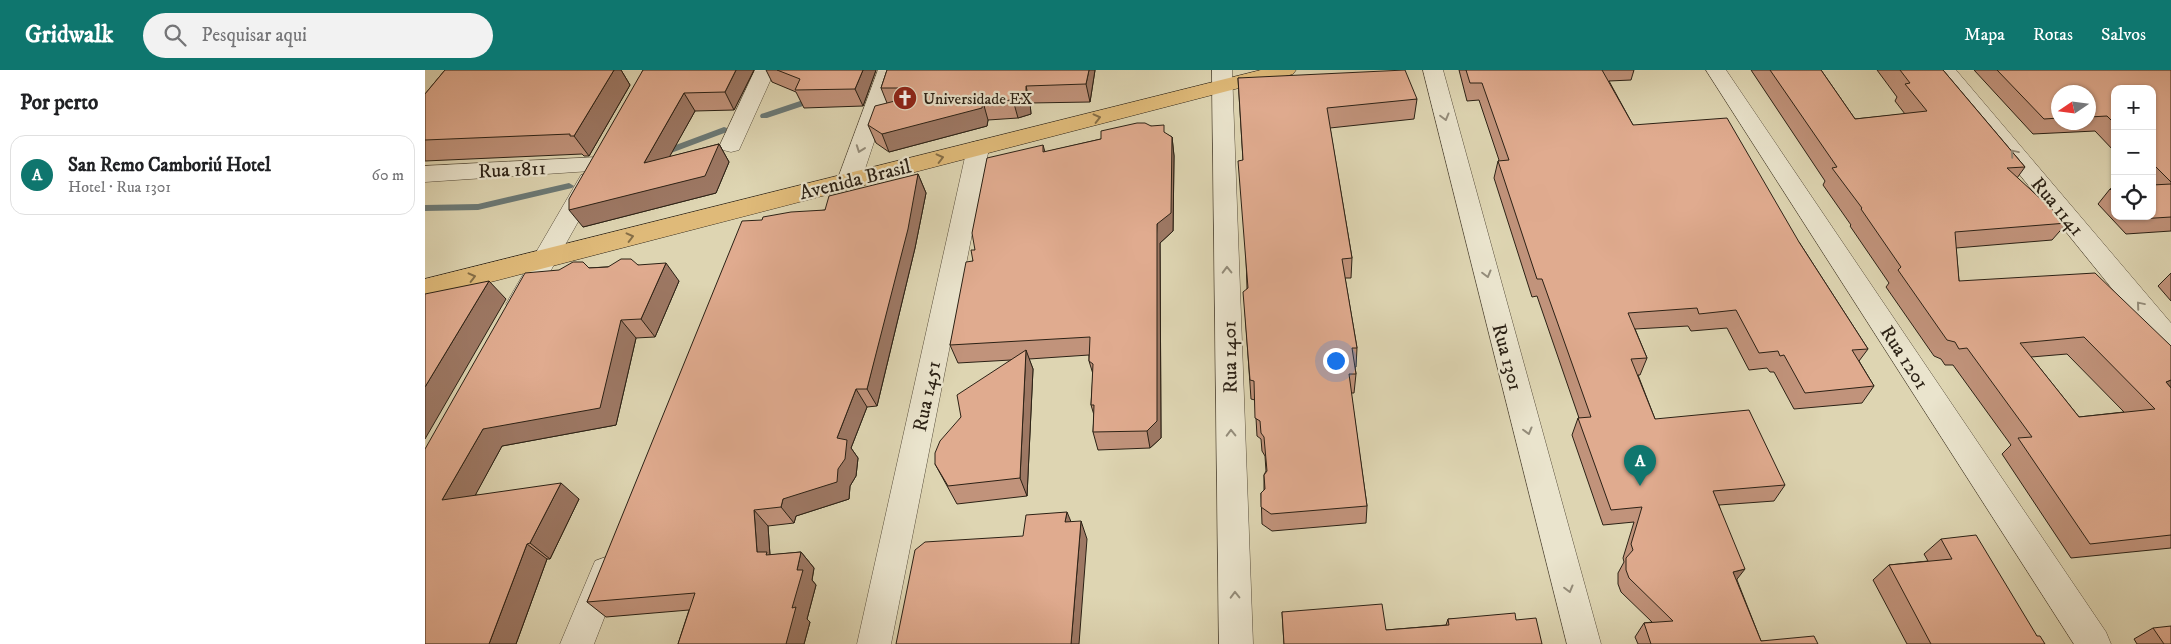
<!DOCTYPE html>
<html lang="pt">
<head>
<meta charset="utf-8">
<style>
	:root { --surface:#fff; --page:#f2f2f2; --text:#202124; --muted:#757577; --line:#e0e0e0; --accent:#0f766e }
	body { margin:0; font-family:"IM FELL DW Pica",serif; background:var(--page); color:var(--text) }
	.controls { position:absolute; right:15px; top:15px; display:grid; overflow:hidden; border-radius:10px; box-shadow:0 1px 4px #0004 }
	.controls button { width:45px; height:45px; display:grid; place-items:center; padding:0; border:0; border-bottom:1px solid var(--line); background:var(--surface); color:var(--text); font:25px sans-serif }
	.compass { position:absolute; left:1626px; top:15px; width:45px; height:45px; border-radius:50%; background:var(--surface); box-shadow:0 1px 4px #0004; rotate:257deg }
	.you { position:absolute; left:910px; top:290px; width:18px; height:18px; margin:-12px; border:4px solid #fff; border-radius:50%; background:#1a73e8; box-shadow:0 0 0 8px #1a73e833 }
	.badge { display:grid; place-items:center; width:32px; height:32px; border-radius:50%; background:var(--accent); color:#fff; font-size:16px; font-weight:700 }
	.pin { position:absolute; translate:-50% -41px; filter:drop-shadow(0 1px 2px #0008) }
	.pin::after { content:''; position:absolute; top:26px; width:18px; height:15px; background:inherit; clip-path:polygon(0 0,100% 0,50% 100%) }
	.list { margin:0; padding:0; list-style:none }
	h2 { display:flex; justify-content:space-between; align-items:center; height:65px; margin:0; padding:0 20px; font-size:21px }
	h2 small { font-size:16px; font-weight:400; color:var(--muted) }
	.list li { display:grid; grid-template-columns:32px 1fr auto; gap:15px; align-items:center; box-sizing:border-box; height:80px; margin:0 10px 10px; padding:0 10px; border:1px solid var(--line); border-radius:15px }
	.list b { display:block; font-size:19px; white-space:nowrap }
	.list p { margin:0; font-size:16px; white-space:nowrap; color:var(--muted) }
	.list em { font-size:16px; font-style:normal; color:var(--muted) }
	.icon { flex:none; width:28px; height:28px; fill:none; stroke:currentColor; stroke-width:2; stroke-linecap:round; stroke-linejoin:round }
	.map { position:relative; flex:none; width:1746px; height:574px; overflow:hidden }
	header { display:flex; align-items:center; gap:30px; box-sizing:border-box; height:70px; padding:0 25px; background:var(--accent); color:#fff }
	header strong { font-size:24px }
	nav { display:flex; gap:28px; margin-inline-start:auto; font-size:18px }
	.search { width:350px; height:45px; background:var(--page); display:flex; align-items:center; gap:12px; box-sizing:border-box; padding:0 18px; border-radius:28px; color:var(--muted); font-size:19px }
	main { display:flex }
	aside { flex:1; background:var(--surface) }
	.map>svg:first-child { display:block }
</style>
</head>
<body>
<header>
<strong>Gridwalk</strong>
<div class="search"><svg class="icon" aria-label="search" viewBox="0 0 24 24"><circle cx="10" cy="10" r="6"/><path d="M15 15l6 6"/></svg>Pesquisar aqui</div>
<nav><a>Mapa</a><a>Rotas</a><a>Salvos</a></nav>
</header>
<main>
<aside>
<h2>Por perto<small></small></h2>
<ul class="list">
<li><span class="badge">A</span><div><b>San Remo Camboriú Hotel</b><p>Hotel · Rua 1301</p></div><em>60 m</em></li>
</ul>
</aside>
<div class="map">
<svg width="1746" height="574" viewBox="0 0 1746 574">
	<rect width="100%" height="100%" fill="#ded5b2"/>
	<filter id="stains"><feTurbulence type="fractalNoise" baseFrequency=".004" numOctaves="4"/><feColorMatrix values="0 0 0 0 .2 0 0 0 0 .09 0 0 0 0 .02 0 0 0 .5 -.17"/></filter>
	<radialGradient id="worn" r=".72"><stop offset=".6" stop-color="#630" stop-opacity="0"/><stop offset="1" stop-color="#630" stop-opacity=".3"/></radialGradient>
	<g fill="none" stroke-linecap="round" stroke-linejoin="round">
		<!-- stream -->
		<path fill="#6c7a77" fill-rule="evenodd" d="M 390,26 L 394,29 L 393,31 L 342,48 L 336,48 L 335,46 L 336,44 Z
			M 299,57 L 302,58 L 302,62 L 238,86 L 232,86 L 230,84 L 232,82 Z
			M 144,113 L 149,116 L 147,118 L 53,140 L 0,141 L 0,135 L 53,134 Z"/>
		<!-- minor casing -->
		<g stroke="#584e3c" stroke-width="1">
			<path id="minor" d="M 330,0 L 350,0 L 314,80 L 306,82 L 298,80 L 295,75 Z
				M 453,0 L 473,0 L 436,111 L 432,117 L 424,119 L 416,117 L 412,111 Z
				M 787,0 L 807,0 L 828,574 L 794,574 Z
				M 998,0 L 1018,0 L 1176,574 L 1142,574 Z
				M 1281,0 L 1301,0 L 1681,562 L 1686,574 L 1649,574 Z
				M 1510,0 L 1531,0 L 1746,253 L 1746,282 L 1736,279 Z
				M 553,71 L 561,73 L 564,78 L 466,574 L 432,574 L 542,78 L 545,73 Z
				M 173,87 L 181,90 L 185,95 L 181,100 L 0,112 L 0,96 Z
				M 164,103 L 172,105 L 176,111 L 103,241 L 94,244 L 85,241 L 81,234 L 85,227 L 156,105 Z
				M 181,487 L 192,491 L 197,502 L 169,574 L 135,574 L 170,491 Z"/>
		</g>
		<!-- major casing -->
		<g stroke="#2b2115" stroke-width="1">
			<path id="major" d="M 836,0 L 871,0 L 868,4 L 0,229 L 0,209 Z"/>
		</g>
		<!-- minor -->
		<use href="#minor" fill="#eae4cd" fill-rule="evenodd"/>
		<!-- major -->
		<use href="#major" fill="#dfba79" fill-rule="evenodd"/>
	</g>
	<!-- wall -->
	<path fill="#c1937b" stroke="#2b2115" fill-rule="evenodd" d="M 20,0 L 196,0 L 205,15 L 164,86 L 159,86 L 157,84 L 0,91 L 0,24 Z
		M 218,0 L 329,0 L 309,40 L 270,41 L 244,87 L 294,74 L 304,92 L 291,123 L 158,157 Z
		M 341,0 L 451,0 L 438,36 L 379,38 L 371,22 L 347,12 Z
		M 462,0 L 670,0 L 665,32 L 605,33 L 606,44 L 593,48 L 563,50 L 562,56 L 464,82 L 451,73 L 443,55 L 462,33 L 456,18 Z
		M 1034,0 L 1209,0 L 1206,10 L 1184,11 L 1208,55 L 1374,172 L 1443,279 L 1434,291 L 1449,316 L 1437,333 L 1369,339 L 1349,302 L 1345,302 L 1342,298 L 1324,300 L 1302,258 L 1266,261 L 1263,256 L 1210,259 L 1222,288 L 1215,305 L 1213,305 L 1230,349 L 1360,415 L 1349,431 L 1294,435 L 1312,510 L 1336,571 L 1393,574 L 1213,574 L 1210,567 L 1219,553 L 1227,552 L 1196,522 L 1193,514 L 1193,503 L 1199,492 L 1198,488 L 1209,452 L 1178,455 L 1147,365 L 1153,348 L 1154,348 L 1112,226 L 1107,227 L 1069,108 L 1073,91 L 1074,90 L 1054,30 L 1042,31 Z
		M 1326,0 L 1396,0 L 1430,49 L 1480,44 L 1470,31 L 1472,27 L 1452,0 L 1518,0 L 1600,97 L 1592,108 L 1642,153 L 1627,170 L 1531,178 L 1534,211 L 1746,276 L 1746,478 L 1646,488 L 1577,384 L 1586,375 L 1528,295 L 1520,295 L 1516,289 L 1509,286 L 1461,217 L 1464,213 L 1425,156 L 1426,155 L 1398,115 L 1400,111 ZM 1642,284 L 1699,342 L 1654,347 L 1606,287 Z
		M 1549,0 L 1746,0 L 1746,161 L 1701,164 L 1673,134 L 1685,119 L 1690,118 L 1690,146 L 1727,146 L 1727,19 L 1690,19 L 1690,82 L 1670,61 L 1608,64 ZM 1634,22 L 1664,22 L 1664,52 L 1634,52 Z
		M 813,8 L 992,29 L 989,49 L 905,58 L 927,188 L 926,208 L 920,208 L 932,278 L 931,297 L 930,297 L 931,304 L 929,323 L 926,323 L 942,436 L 941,453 L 847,461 L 837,454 L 836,423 L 839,420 L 839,405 L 841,401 L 840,386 L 837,381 L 836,369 L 832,366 L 830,330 L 826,329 L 820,241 L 822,218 L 818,90 Z
		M 726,56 L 747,67 L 749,86 L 748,161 L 735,173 L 736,368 L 725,378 L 673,380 L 668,362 L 669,345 L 666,335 L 668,304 L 664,291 L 664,285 L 604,289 L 608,299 L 602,426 L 532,434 L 510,394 L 536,347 L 586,290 L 533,293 L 525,275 L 548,191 L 550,180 L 618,75 L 620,82 L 676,69 Z
		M 493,104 L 501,123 L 490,178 L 452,336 L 442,337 L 426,378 L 433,388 L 431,406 L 425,416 L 424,429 L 371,446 L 369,453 L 343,456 L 345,485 L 376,482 L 389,498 L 387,510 L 391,515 L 382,549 L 385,552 L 379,574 L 253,574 L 264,540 L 181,547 L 162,532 L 337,150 L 400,140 Z
		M 213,195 L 254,211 L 230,267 L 211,268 L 191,355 L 77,376 L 50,425 L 154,429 L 125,489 L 122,489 L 91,574 L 0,574 L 0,379 L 164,198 Z
		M 1746,203 L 1746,231 L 1733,216 Z
		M 1516,469 L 1612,566 L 1620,574 L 1482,574 L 1448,510 L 1464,495 L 1503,491 L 1499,484 Z
		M 857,542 L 961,560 L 1021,555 L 1023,549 L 1091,550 L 1117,574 L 859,574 Z
		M 1728,558 L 1746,574 L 1712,574 L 1709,569 Z"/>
	<!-- shaded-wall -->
	<path fill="#9d7864" stroke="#2b2115" d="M 189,0 L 196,0 L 205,15 L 164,86 L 149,66 Z
		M 311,0 L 329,0 L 309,40 L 300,22 Z
		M 438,0 L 451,0 L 438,36 L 430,19 Z
		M 664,0 L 670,0 L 665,32 L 661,14 Z
		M 601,16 L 605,33 L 606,44 L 593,48 L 588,30 Z
		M 259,23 L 270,41 L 231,111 L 219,93 Z
		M 558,32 L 563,50 L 562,56 L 464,82 L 457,64 Z
		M 747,67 L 749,86 L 748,161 L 735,173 L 736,368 L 725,378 L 722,361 L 732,154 Z
		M 294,74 L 304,92 L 291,123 L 158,157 L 144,140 Z
		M 493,104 L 501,123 L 490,178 L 452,336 L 442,319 Z
		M 241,193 L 254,211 L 230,267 L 216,249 Z
		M 64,211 L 81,229 L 0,369 L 0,317 Z
		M 196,250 L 211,268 L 191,355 L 77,376 L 39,446 L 17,430 L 58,359 Z
		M 601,280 L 608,299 L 602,426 L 595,408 Z
		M 1746,310 L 1746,318 L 1741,312 Z
		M 431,319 L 442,337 L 426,378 L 433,388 L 431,406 L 425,416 L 424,429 L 371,446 L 369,453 L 356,437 L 358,429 L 412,368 Z
		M 136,413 L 154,429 L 125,489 L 105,473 Z
		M 329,440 L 343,456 L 345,486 L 356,497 L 332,482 Z
		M 642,442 L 649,459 L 640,452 Z
		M 656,451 L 662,469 L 654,574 L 646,574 Z
		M 102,474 L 122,489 L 91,574 L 64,574 Z
		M 376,482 L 389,498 L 387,510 L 391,515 L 382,549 L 385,552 L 379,574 L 361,574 L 367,538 L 372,500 Z
		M 1320,499 L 1309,513 L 1308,502 Z"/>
	<!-- building -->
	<path fill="#e0ab8f" stroke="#2b2115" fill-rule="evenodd" d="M 20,0 L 189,0 L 149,66 L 145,66 L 145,64 L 0,70 L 0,24 Z
		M 218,0 L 311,0 L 300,22 L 259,23 L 219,93 L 294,74 L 280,106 L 144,140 L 144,129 Z
		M 352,0 L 438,0 L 430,19 L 370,20 L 375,9 Z
		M 462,0 L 664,0 L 661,14 L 601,16 L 601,27 L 588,30 L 558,32 L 557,38 L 457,64 L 443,55 L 450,36 L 474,30 L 473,18 L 456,18 Z
		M 980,0 L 992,29 L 902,38 L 927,188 L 917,189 L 932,278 L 927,278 L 931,304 L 924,304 L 942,436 L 846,444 L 836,437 L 836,423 L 840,419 L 839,405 L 842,401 L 839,367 L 836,363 L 835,351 L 830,348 L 829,311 L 825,310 L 818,222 L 823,218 L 813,91 L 818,90 L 813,8 Z
		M 1041,0 L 1177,0 L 1208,55 L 1302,48 L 1374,172 L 1443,279 L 1427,280 L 1449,316 L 1380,323 L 1359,285 L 1355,286 L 1353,281 L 1334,283 L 1311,240 L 1274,244 L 1272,238 L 1203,243 L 1222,288 L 1206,289 L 1230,349 L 1324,340 L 1360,415 L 1288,421 L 1320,499 L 1308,502 L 1336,571 L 1389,566 L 1393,574 L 1226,574 L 1219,553 L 1248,551 L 1204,508 L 1201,500 L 1201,488 L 1208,480 L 1206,474 L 1217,437 L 1186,440 L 1153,348 L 1166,347 L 1117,209 L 1112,209 L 1073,91 L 1084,90 L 1057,13 L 1045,13 Z
		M 1345,0 L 1396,0 L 1430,49 L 1502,41 L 1480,14 L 1485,13 L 1475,0 L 1518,0 L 1600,97 L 1582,98 L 1642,153 L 1530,162 L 1534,211 L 1670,203 L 1746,276 L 1746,310 L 1741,312 L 1746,318 L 1746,465 L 1665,474 L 1593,368 L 1607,367 L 1542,278 L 1534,279 L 1530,272 L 1522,270 L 1473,200 L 1476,197 L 1436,139 L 1437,138 L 1407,98 L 1412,97 ZM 1659,267 L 1730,339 L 1654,347 L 1595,273 Z
		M 1572,0 L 1746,0 L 1746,112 L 1727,93 L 1727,19 L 1690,19 L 1690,54 L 1682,46 L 1664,47 L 1664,22 L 1634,22 L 1634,48 L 1619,49 Z
		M 712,53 L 720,53 L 726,56 L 739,55 L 739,62 L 747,67 L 746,143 L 732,154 L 732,351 L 722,361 L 668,362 L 669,335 L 666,335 L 668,294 L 664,291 L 665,267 L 525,275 L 541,192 L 548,191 L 546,180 L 550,180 L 547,163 L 562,88 L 618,75 L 618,82 L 676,69 L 676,61 Z
		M 493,104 L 483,159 L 442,319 L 431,319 L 412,368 L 422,370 L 420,389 L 413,399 L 412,412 L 358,429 L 356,437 L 329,440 L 332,482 L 342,482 L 341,485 L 376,482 L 372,500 L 378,500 L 367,538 L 371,537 L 361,574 L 253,574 L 270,523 L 162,532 L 317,151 L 337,150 L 338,147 L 366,142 L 400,140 L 404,126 Z
		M 1746,114 L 1746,147 L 1714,149 L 1711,146 L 1727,146 L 1727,115 Z
		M 1690,118 L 1690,124 L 1685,119 Z
		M 196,189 L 206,189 L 213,195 L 241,193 L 216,249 L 196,250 L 175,338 L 58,359 L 17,430 L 136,413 L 105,473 L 102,474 L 64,574 L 0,574 L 0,379 L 100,203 L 134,200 L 148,192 L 158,192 L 164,198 L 183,197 Z
		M 64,211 L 0,317 L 0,224 Z
		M 601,280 L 595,408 L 523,416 L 510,394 L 510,383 L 515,371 L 536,347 L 532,325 Z
		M 642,442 L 640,452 L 656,451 L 646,574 L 471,574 L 490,480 L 500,472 L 598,466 L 601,445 Z
		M 1551,465 L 1612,566 L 1615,566 L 1620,574 L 1506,574 L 1464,495 L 1527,489 L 1516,469 Z
		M 957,534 L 961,560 L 1024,555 L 1023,549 L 1090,543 L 1091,550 L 1111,548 L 1117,574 L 859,574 L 857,542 Z
		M 1746,556 L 1746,574 L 1739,574 L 1728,558 Z"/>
	<!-- one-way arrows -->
	<defs><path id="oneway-chevron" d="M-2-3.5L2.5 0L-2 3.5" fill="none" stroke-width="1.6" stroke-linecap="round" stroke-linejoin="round" transform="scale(1.25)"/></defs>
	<g stroke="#948c7a">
		<use href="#oneway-chevron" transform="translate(1020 47) rotate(75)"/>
		<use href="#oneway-chevron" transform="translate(435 79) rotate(110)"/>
		<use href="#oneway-chevron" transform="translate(1589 83) rotate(-130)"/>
		<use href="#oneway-chevron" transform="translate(802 200) rotate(-91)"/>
		<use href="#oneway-chevron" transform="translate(1062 204) rotate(75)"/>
		<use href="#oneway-chevron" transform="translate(1715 235) rotate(-130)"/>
		<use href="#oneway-chevron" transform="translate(1103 361) rotate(75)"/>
		<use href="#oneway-chevron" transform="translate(806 363) rotate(-91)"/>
		<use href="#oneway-chevron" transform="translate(1144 519) rotate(75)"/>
		<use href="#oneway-chevron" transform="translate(810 525) rotate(-91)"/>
	</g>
	<g stroke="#856e47">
		<use href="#oneway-chevron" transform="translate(672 48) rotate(-14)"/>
		<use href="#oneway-chevron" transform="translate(515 88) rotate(-14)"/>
		<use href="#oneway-chevron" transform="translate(205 167) rotate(-14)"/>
		<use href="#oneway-chevron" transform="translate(47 207) rotate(-14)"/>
	</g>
	<!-- icons -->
	<defs>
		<g id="church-disc" transform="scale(1.25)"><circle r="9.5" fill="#8f2418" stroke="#eae4cd"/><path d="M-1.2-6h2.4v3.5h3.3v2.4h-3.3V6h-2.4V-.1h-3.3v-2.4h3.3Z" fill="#fff"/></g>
	</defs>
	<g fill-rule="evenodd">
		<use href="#church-disc" x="480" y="28"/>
	</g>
	<g text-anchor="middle" stroke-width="4.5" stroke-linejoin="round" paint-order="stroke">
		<!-- far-poi labels -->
		<g font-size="16" fill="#2b2115" stroke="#eae4cd" text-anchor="start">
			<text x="498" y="34">Universidade EX</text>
		</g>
		<!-- street labels -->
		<g font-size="20" fill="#2b2115" stroke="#eae4cd">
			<text transform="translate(87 99) rotate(-3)" y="7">Rua 1811</text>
			<text transform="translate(430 109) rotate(-14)" y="7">Avenida Brasil</text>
			<text transform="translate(1633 136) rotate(50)" y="7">Rua 1141</text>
			<text transform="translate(804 287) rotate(-91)" y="7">Rua 1401</text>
			<text transform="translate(1083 287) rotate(75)" y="7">Rua 1301</text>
			<text transform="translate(1480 287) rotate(57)" y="7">Rua 1201</text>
			<text transform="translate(501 326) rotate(-78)" y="7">Rua 1451</text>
		</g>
	</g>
	<rect width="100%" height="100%" filter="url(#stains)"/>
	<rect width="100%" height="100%" fill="url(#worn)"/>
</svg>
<div class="controls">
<button>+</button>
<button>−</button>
<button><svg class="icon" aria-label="locate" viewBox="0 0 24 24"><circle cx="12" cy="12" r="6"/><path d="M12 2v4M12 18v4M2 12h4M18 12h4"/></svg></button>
</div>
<svg class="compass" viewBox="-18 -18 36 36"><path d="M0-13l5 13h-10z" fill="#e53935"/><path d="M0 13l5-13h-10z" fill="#757577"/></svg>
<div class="you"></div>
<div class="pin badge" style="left:1215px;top:416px">A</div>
</div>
</main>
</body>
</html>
